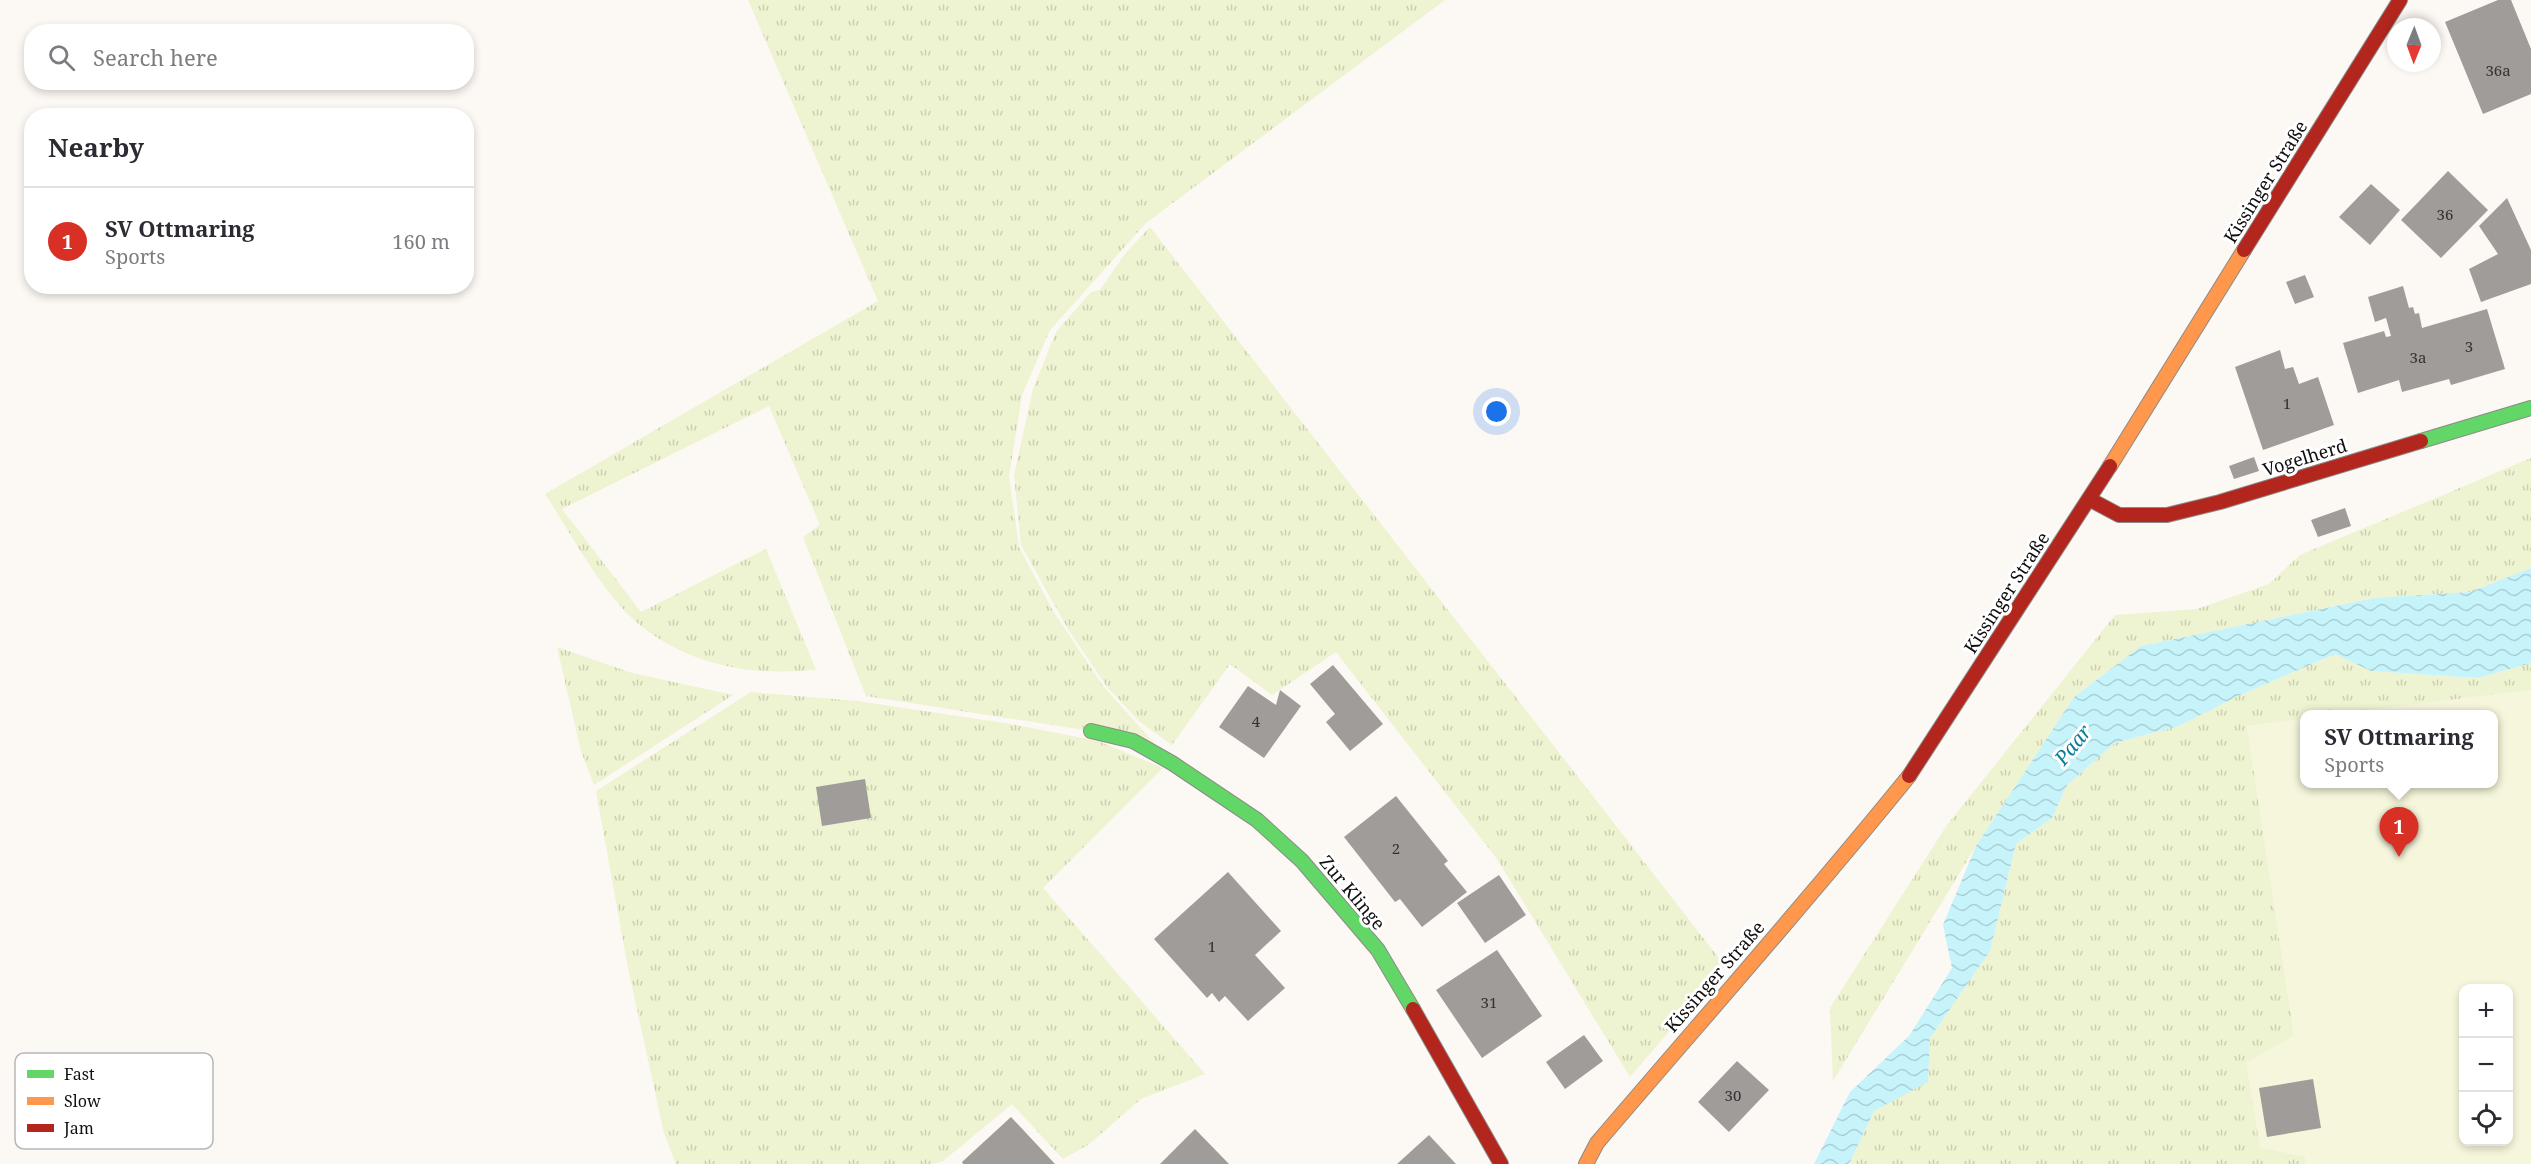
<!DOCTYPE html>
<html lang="en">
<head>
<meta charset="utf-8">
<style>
	:root { --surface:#fff; --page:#f2f2f3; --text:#2b2b33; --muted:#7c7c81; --line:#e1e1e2; --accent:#d93025 }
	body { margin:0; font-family:"Noto Serif",serif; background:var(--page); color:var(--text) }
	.controls { position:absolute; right:18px; bottom:18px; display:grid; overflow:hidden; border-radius:12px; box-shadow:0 3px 9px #0003 }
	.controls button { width:54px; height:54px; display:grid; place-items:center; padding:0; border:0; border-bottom:2px solid var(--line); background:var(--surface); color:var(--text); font:30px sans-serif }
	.compass { position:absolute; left:2387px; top:18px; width:54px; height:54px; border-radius:50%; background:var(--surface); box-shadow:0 3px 9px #0003; rotate:181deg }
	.you { position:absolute; left:1497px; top:412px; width:21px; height:21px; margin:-15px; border:4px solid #fff; border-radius:50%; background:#1a73e8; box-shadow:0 0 0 9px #1a73e833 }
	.badge { display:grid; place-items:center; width:39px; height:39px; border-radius:50%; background:var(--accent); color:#fff; font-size:20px; font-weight:700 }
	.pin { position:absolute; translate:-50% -50px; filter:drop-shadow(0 2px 3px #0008) }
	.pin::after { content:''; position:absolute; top:32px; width:21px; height:18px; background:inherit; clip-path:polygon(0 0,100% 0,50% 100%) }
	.popup { position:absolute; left:2300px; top:710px; width:198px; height:78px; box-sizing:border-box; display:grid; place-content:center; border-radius:12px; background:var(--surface); filter:drop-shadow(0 2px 4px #0005); font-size:20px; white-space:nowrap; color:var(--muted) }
	.popup b { font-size:22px; color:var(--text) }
	.popup::after { content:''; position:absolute; left:50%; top:100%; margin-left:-12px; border:12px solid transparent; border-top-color:var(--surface) }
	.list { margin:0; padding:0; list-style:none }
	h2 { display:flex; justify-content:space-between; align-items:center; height:78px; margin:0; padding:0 24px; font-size:26px }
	h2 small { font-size:20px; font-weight:400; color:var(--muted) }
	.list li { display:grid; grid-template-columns:39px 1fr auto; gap:18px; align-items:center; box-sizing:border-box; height:108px; padding:0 24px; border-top:2px solid var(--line) }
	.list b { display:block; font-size:22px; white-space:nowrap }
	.list p { margin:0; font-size:20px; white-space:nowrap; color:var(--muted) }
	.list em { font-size:20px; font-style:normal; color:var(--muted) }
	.icon { flex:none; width:33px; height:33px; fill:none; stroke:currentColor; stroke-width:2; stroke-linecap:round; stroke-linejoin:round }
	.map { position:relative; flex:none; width:2531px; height:1164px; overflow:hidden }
	.search { position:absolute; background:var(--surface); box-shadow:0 3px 9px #0003; left:24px; top:24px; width:450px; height:66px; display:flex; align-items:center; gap:15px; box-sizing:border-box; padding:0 21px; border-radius:24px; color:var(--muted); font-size:22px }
	.panel { position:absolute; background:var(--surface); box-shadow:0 3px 9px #0003; left:24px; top:108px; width:450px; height:186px; border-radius:24px }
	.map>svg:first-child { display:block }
</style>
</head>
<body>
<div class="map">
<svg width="2531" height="1164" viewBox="0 0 2531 1164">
	<defs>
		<pattern id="grass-tufts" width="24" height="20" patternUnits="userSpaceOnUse" patternTransform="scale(1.5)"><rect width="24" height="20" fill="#eef3d1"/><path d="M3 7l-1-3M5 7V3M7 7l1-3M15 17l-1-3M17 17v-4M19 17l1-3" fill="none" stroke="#cbcfb2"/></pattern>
		<pattern id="water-waves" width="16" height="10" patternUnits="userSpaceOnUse" patternTransform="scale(1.5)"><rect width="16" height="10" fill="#c6f4fa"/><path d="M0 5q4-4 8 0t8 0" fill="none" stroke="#a9d0d5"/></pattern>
	</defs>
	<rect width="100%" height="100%" fill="#fcf8f4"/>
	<!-- grass -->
	<path fill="url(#grass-tufts)" d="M 748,0 L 1445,0 L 1146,223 L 1050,330 L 1022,395 L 1009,476 L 1019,547 L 1053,611 L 1103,686 L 1172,763 L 1091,731 L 866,696 L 803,537 L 820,525 L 769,406 L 562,509 L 641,612 L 766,549 L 816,670 C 799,671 782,672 765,671 C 717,669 667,651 632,618 C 599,587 570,532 545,494 L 878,301 Z
		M 1150,227 L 1725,966 L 1630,1077 L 1497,859 L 1336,652 L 1272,695 L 1230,664 L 1172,745 L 1140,722 L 1107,687 L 1068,629 L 1021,545 L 1014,475 L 1033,389 L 1056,332 L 1091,292 L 1100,290 L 1124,255 Z
		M 2531,458 L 2531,568 L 2470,592 L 2374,598 L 2141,646 L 2074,697 L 1976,846 L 1833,1081 L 1830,1008 L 1947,825 L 2115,615 L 2197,609 L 2269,584 L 2300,555 Z
		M 557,647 L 632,673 L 733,695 L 594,785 L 581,751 Z
		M 2335,654 L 2371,671 L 2478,678 L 2531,663 L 2531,690 L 2337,714 L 2304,714 L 2304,719 L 2247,726 L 2294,1035 L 2306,1164 L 1849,1164 L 1874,1111 L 1928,1081 L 1930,1038 L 1990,951 L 2016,844 L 2052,818 L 2067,785 L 2115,743 L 2179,726 L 2238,696 Z
		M 751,692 L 857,701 L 1011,724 L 1098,741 L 1163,768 L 1043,888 L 1205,1074 L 1141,1099 L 1088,1145 L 1063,1159 L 1012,1104 L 943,1161 L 933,1164 L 676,1164 L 664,1133 L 628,968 L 596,791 Z"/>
	<!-- pitch -->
	<path fill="#f6f6dc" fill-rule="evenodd" d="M 2531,690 L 2531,1164 L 2306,1164 L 2305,1157 L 2260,1148 L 2246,1063 L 2294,1035 L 2247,726 L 2304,719 L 2304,784 L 2494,784 L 2494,714 L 2337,714 ZM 2464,988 L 2508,988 L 2508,1142 L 2464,1142 Z"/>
	<!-- water -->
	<path fill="url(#water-waves)" d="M 2531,568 L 2531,663 L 2478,678 L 2371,671 L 2335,654 L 2238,696 L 2179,726 L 2115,743 L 2067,785 L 2052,818 L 2016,844 L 1990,951 L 1930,1038 L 1928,1082 L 1874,1111 L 1849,1164 L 1814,1164 L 1850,1092 L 1909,1036 L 1952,968 L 1943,925 L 1976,846 L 2074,697 L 2141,646 L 2374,598 L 2470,592 Z"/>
	<!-- building -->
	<path fill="#a09c99" d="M 2498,0 L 2511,0 L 2531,49 L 2531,94 L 2483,114 L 2445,22 Z
		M 2448,171 L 2488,210 L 2441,258 L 2401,220 Z
		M 2371,184 L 2400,210 L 2370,245 L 2339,217 Z
		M 2507,198 L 2531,250 L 2531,284 L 2481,302 L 2469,269 L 2498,254 L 2479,226 Z
		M 2305,275 L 2314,297 L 2295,304 L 2286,282 Z
		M 2403,286 L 2409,308 L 2413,307 L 2415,314 L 2419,313 L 2422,328 L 2487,309 L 2505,369 L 2451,385 L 2449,379 L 2402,392 L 2399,380 L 2358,393 L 2343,343 L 2384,331 L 2386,337 L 2391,336 L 2386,318 L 2375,322 L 2368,297 Z
		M 2280,350 L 2285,369 L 2293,367 L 2299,384 L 2318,377 L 2334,425 L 2263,450 L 2235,367 Z
		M 2254,457 L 2259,471 L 2234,479 L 2229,466 Z
		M 2345,508 L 2351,526 L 2318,537 L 2311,520 Z
		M 1333,665 L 1383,724 L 1350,751 L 1326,722 L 1335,714 L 1310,684 Z
		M 1248,686 L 1276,705 L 1280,690 L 1301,706 L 1264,758 L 1219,727 Z
		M 865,779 L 871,818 L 822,826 L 816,787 Z
		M 1396,796 L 1448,861 L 1444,864 L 1467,892 L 1422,927 L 1400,899 L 1395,902 L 1344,837 Z
		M 1228,872 L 1281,931 L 1255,955 L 1285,988 L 1248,1021 L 1225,996 L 1219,1002 L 1212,993 L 1207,998 L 1154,939 Z
		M 1499,875 L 1526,915 L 1485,943 L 1457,903 Z
		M 1497,950 L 1542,1016 L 1482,1058 L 1436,990 Z
		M 1584,1035 L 1603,1061 L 1565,1089 L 1546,1062 Z
		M 1737,1061 L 1769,1090 L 1729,1132 L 1698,1102 Z
		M 2313,1079 L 2321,1128 L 2267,1137 L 2259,1088 Z
		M 1011,1117 L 1055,1164 L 963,1164 L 962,1162 Z
		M 1195,1129 L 1229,1164 L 1160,1164 Z
		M 1429,1135 L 1456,1164 L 1397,1164 Z"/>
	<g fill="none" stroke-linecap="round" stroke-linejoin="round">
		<!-- fast casing -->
		<g stroke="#8c8b89" stroke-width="16">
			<path id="fast" d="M 2421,441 L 2531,408
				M 1091,731 L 1133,741 L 1172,763 L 1257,820 L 1302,861 L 1378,950 L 1413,1009"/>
		</g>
		<!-- slow casing -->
		<g stroke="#8c8b89" stroke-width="16">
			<path id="slow" d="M 2110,466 L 2244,250
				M 1586,1164 L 1597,1143 C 1701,1021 1808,901 1909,776"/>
		</g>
		<!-- jam casing -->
		<g stroke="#8c8b89" stroke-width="16">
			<path id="jam" d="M 2244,250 L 2400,0
				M 2089,499 L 2119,515 L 2167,515 L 2220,502 L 2421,441
				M 1909,776 L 2110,466
				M 1413,1009 L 1501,1164"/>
		</g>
		<!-- fast -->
		<use href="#fast" stroke="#63d668" stroke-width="14"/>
		<!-- slow -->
		<use href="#slow" stroke="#ff974d" stroke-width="14"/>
		<!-- jam -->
		<use href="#jam" stroke="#b3261e" stroke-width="14"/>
	</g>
	<g text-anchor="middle" stroke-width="6" stroke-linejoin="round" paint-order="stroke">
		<!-- number labels -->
		<g font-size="15" fill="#333232">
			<text x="2498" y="76">36a</text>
			<text x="2445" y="220">36</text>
			<text x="2469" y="352">3</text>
			<text x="2418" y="363">3a</text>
			<text x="2287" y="409">1</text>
			<text x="1256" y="727">4</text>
			<text x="1396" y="854">2</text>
			<text x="1212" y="952">1</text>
			<text x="1489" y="1008">31</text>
			<text x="1733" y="1101">30</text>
		</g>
		<!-- street labels -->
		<g font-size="18" fill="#0f0f0f" stroke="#fff">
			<text transform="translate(2266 182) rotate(-58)" y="6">Kissinger Straße</text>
			<text transform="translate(2305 458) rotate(-17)" y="6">Vogelherd</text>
			<text transform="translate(2007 593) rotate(-57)" y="6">Kissinger Straße</text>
			<text transform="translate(1352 893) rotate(50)" y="6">Zur Klinge</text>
			<text transform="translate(1715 977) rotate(-49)" y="6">Kissinger Straße</text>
		</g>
		<!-- water labels -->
		<g font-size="20" font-style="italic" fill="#0a7e98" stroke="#fff">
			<text transform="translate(2073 745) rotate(-51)" y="7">Paar</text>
		</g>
	</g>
	<!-- legend -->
	<rect x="15" y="1053" width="198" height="96" rx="9" fill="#fff" stroke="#b7b7b7" stroke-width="1.5"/>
	<rect x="27" y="1070" width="27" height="8" fill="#63d668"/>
	<rect x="27" y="1097" width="27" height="8" fill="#ff974d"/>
	<rect x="27" y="1124" width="27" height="8" fill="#b3261e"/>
	<g font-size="16" fill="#0f0f0f">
		<text x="64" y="1080">Fast</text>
		<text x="64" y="1107">Slow</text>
		<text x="64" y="1134">Jam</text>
	</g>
</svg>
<div class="controls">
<button>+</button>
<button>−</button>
<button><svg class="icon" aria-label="locate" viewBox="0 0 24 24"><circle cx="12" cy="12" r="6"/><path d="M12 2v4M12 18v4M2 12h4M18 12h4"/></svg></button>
</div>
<svg class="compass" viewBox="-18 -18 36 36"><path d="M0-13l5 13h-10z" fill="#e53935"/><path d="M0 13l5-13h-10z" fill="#7c7c81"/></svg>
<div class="you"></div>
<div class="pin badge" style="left:2399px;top:857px">1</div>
<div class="popup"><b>SV Ottmaring</b>Sports</div>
<div class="search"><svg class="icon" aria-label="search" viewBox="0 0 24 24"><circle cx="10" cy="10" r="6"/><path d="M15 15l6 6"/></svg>Search here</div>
<section class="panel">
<h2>Nearby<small></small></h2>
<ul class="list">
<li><span class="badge">1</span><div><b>SV Ottmaring</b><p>Sports</p></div><em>160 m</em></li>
</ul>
</section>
</div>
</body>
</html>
